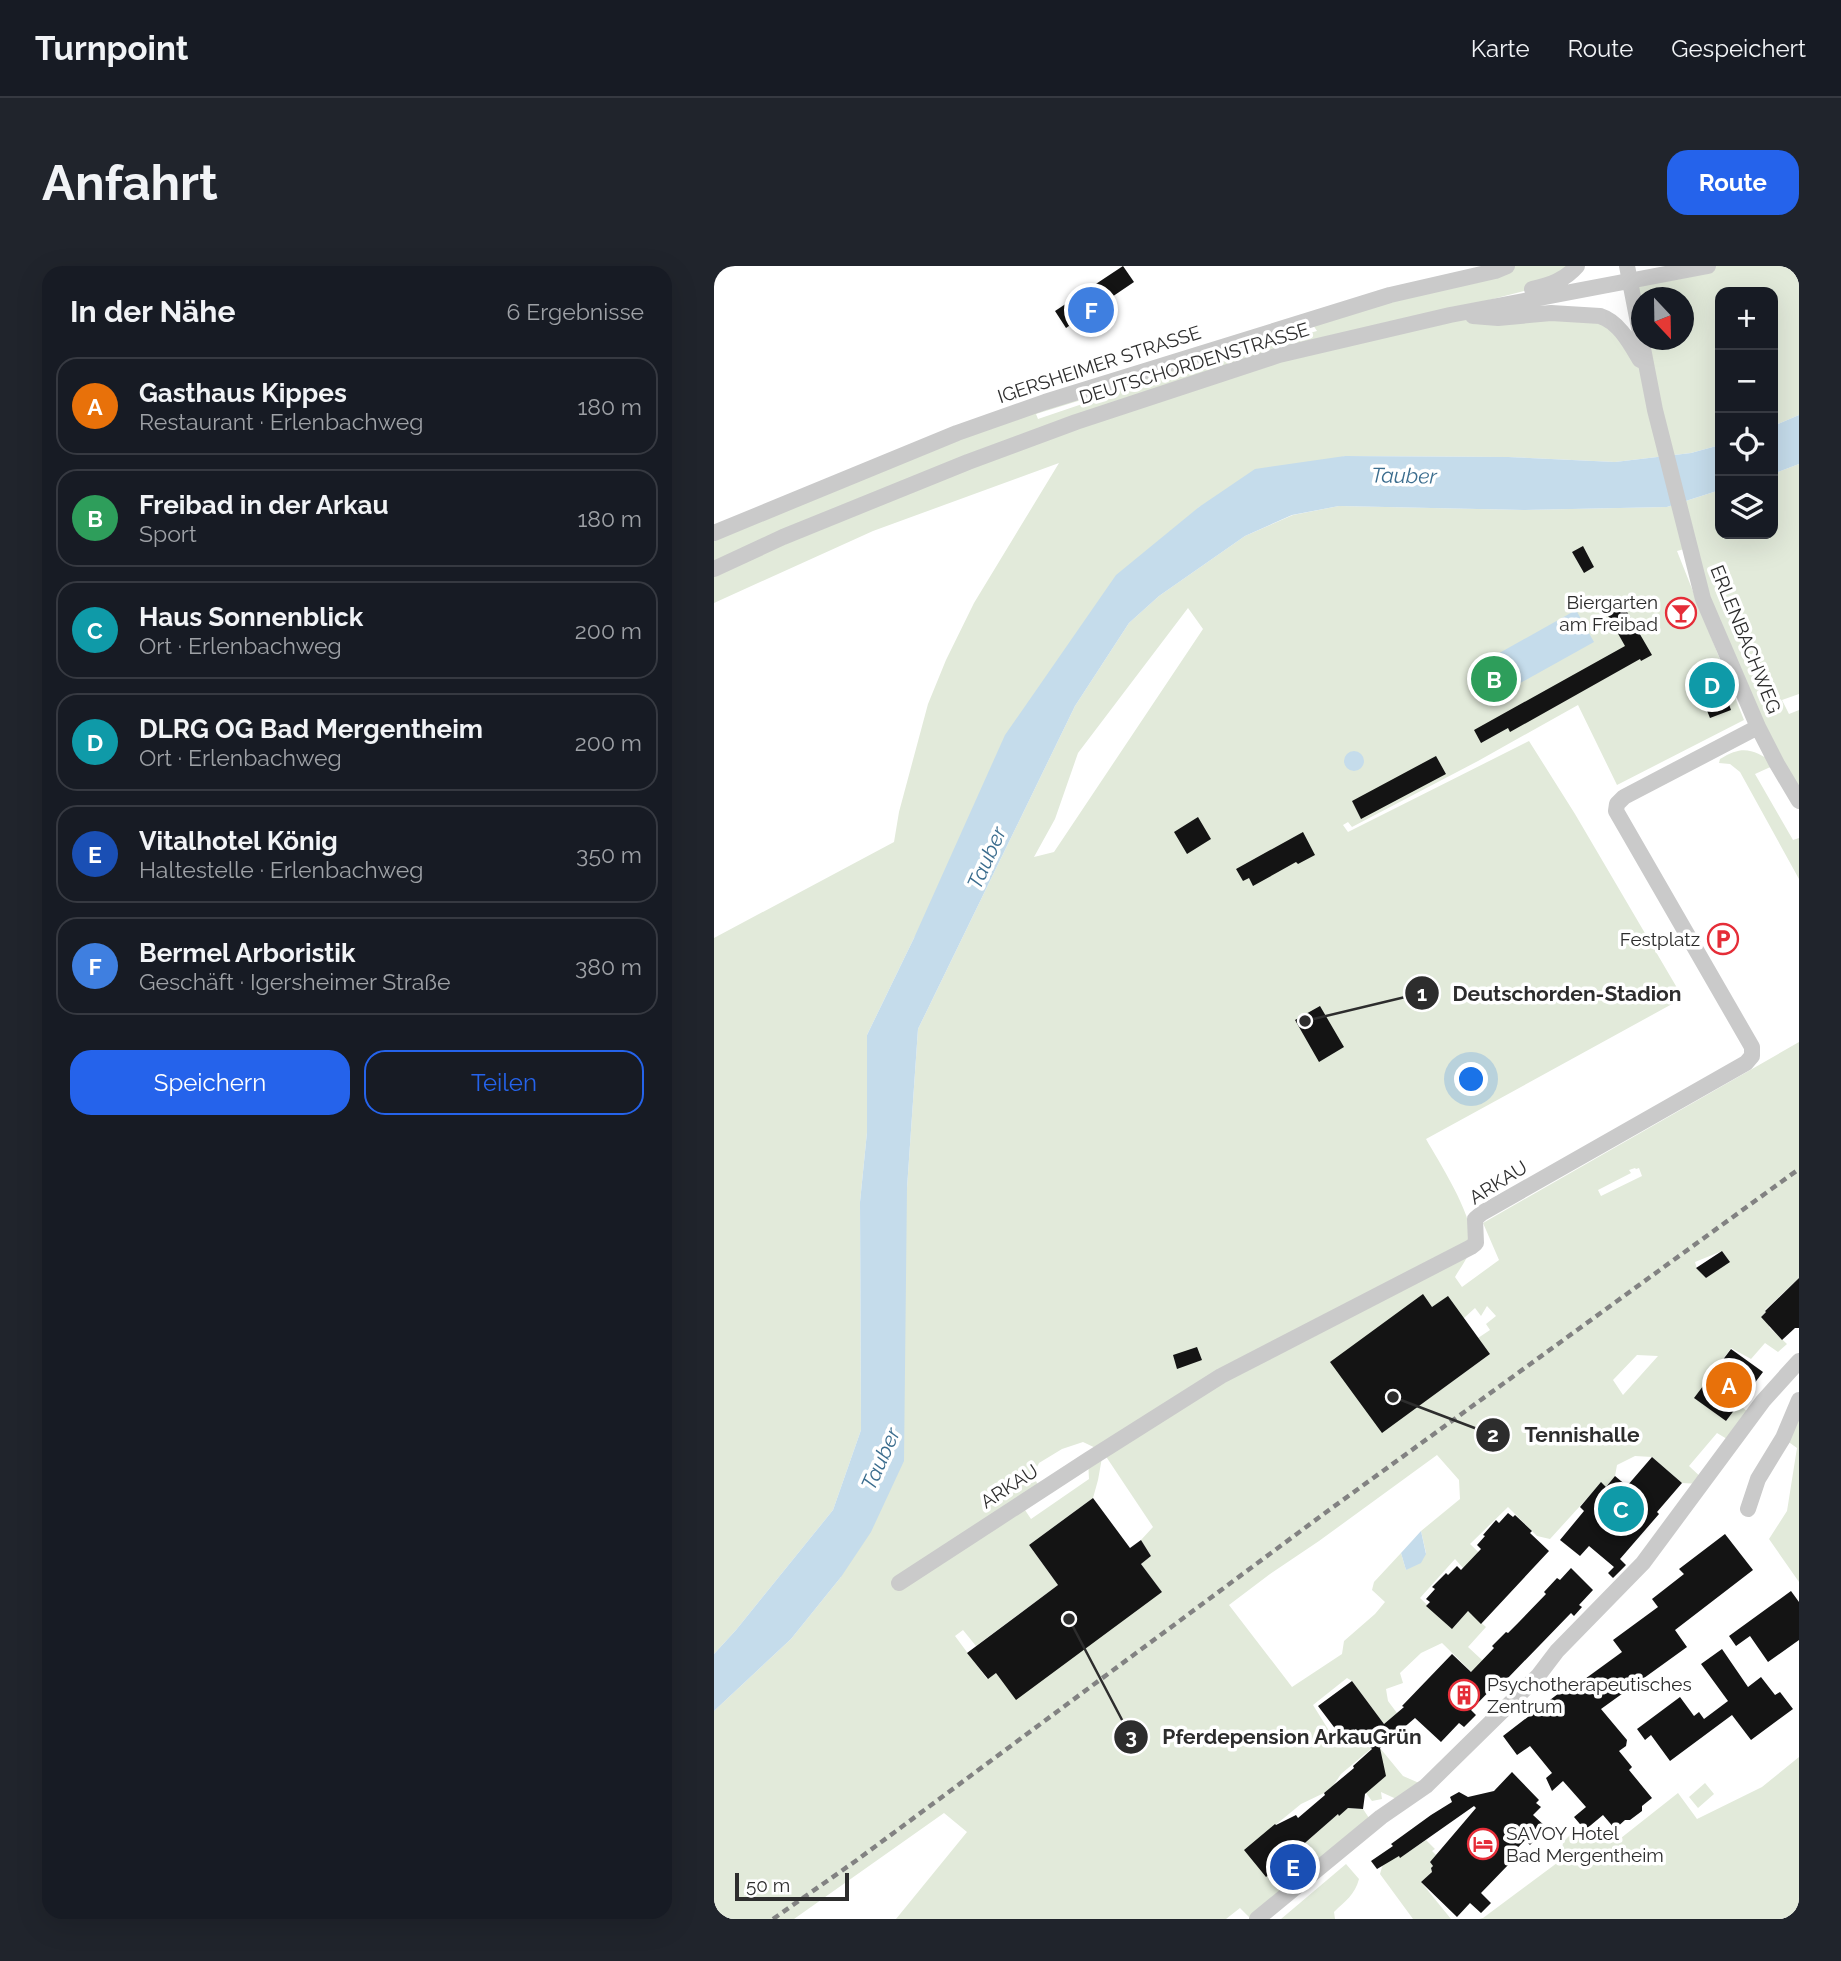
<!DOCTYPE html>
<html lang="de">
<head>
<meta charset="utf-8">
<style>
	:root { --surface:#171b24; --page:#20242c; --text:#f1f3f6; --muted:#9ea1a6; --line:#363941; --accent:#2563eb }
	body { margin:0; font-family:Raleway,sans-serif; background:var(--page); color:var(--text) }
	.controls { position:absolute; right:21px; top:21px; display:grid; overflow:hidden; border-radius:14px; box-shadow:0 7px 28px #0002 }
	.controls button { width:63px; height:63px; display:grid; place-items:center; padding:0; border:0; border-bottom:2px solid var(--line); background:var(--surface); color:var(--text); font:35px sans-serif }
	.compass { position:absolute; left:917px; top:21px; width:63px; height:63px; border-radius:50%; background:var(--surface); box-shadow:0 7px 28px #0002; rotate:158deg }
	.scale { position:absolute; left:21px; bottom:18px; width:114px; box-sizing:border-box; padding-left:7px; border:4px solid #2d2d2d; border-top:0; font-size:19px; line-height:24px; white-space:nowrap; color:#2d2d2d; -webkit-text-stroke:5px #fff; paint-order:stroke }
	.you { position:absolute; left:758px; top:814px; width:24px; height:24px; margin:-18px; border:5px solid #fff; border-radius:50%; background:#1a73e8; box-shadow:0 0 0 10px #1a73e833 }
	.badge { display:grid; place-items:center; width:46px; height:46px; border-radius:50%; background:var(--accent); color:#fff; font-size:23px; font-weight:700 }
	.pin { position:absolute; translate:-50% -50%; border:4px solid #fff; box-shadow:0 2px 7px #0006 }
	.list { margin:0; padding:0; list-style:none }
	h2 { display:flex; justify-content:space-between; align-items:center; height:91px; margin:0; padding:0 28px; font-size:30px }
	h2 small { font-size:23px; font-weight:400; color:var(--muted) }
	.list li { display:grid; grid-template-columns:46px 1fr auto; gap:21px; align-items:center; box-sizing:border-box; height:98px; margin:0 14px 14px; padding:0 14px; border:2px solid var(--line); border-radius:21px }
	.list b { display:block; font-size:26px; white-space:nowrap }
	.list p { margin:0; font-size:23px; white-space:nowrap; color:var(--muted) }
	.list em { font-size:23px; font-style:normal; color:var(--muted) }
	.actions { display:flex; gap:14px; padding:21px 28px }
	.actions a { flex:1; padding:16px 0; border:2px solid var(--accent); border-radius:21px; text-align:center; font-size:24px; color:var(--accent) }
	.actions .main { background:var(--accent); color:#fff }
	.icon { flex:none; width:38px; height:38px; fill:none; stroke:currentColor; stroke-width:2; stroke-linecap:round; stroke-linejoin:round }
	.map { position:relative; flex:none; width:1085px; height:1653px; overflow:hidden; border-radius:21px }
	header { display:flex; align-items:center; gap:42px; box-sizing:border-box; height:98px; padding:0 35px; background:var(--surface); border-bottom:2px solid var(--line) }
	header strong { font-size:33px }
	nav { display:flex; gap:38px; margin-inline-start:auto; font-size:24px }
	.intro { display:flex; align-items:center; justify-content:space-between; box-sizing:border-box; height:168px; padding:0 42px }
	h1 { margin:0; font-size:49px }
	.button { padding:18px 32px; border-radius:21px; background:var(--accent); color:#fff; font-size:24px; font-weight:700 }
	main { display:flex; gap:42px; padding:0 42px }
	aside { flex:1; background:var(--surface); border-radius:21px; box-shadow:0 7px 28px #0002 }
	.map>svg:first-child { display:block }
</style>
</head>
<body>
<header>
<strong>Turnpoint</strong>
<nav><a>Karte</a><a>Route</a><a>Gespeichert</a></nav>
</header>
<div class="intro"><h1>Anfahrt</h1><a class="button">Route</a></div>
<main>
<aside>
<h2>In der Nähe<small>6 Ergebnisse</small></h2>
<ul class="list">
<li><span class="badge" style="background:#e8710a">A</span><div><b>Gasthaus Kippes</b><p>Restaurant · Erlenbachweg</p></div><em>180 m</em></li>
<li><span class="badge" style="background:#2e9e5b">B</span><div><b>Freibad in der Arkau</b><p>Sport</p></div><em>180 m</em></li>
<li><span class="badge" style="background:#0f9aa8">C</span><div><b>Haus Sonnenblick</b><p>Ort · Erlenbachweg</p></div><em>200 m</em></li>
<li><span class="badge" style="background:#0f9aa8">D</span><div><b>DLRG OG Bad Mergentheim</b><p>Ort · Erlenbachweg</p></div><em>200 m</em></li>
<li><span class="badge" style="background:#1a4fb4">E</span><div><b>Vitalhotel König</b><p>Haltestelle · Erlenbachweg</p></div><em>350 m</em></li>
<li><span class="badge" style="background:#3f7fe0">F</span><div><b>Bermel Arboristik</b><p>Geschäft · Igersheimer Straße</p></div><em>380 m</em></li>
</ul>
<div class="actions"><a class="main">Speichern</a><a>Teilen</a></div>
</aside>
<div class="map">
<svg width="1085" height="1653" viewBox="0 0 1085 1653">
	<rect width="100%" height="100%" fill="#fff"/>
	<!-- green -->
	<path fill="#e2eada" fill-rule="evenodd" d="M 793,0 L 863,0 L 838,18 L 775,34 L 886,50 L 932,105 L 915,14 L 994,0 L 1085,0 L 1085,149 L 1059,160 L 1059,26 L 1006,26 L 1006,179 L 977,187 L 901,196 L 794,191 L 631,190 L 485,241 L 200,672 L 153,769 L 153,866 L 146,936 L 147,1164 L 119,1244 L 22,1364 L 0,1388 L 0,672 L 180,576 L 185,546 L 214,438 L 232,394 L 260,337 L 345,197 L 159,265 L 0,337 L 0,267 L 243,167 ZM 928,32 L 970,32 L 970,74 L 928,74 ZM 599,59 L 603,65 L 569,74 L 570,69 ZM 377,131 L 380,134 L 324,153 L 322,148 Z
		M 1085,198 L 1085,428 L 1068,434 L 1075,448 L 1085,444 L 1085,535 L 1063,498 L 1041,508 L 1079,574 L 1085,572 L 1085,613 L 1026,506 L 1016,498 L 1005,497 L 1006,493 C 1030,478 1039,484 1061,497 L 974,282 L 963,285 L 1030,454 L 903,519 L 864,439 L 764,495 L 638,561 L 634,556 L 629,559 L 634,566 L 815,475 L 861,548 L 969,732 L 712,873 C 726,898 763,954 757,981 C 755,991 746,1002 741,1011 L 748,1021 L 785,994 L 769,957 L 1085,776 L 1085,1012 L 1051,1044 L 1052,1046 L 1047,1051 L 1056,1059 L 1055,1061 L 1073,1078 L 1064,1086 L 1051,1077 L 1037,1093 L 1017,1082 L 981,1132 L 1012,1155 L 1024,1138 L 1038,1149 L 1018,1176 L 1003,1167 L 975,1200 L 990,1214 L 987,1218 L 968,1217 L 938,1191 L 921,1190 L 903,1199 L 901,1210 L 892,1221 L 887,1217 L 836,1273 L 823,1270 L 794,1241 L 756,1278 L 786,1307 L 749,1302 L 741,1293 L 706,1332 L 734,1359 L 736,1357 L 740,1361 L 754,1345 L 772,1361 L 754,1381 L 781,1406 L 772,1420 L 728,1377 L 707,1387 L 686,1407 L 689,1417 L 672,1423 L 674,1435 L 683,1447 L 670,1458 L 638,1415 L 633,1412 L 599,1439 L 614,1463 L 617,1476 L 642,1469 L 651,1474 L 658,1482 L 627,1508 L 619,1520 L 610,1527 L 587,1538 L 531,1584 L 553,1610 L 624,1548 L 625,1549 L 634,1542 L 649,1543 L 659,1558 L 537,1653 L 526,1642 L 512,1653 L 182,1653 L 253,1566 L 230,1547 L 80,1653 L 0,1653 L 0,1445 L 77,1373 L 127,1311 L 193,922 L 204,763 L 361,440 L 415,357 L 445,330 L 531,270 L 579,249 L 625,240 L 810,244 L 953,241 L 1006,224 L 1006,268 L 1059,268 L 1059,208 ZM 474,342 L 489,363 L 340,586 L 320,591 L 341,553 L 364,487 ZM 921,902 L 922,903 L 925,902 L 928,910 L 887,930 L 884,924 L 917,907 L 915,904 ZM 1008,985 L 1015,995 L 992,1012 L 983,1003 L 981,996 ZM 773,1040 L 782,1050 L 772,1058 L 776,1064 L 764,1072 L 776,1088 L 668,1166 L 750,1052 L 761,1042 L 767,1050 ZM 923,1089 L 944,1090 L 909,1129 L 899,1114 ZM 369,1176 L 388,1185 L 374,1194 L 375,1213 L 317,1253 L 307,1238 L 324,1219 L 319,1209 L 325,1197 L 348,1183 ZM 389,1186 L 439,1261 L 427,1274 L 437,1290 L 427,1298 L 448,1326 L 282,1407 L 273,1413 L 241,1370 L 249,1364 L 262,1380 L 344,1319 L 315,1279 L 379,1232 L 384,1214 ZM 723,1189 L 745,1214 L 746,1233 L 707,1265 L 712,1287 L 692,1304 L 687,1287 L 660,1316 L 658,1324 L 671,1336 L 661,1348 L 630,1375 L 628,1388 L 578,1421 L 515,1339 L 556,1308 L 605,1275 Z
		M 1085,1134 L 1085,1316 L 1055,1273 L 1073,1245 L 1083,1182 L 1069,1172 Z
		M 666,1482 L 689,1510 L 712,1520 L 689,1536 L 667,1526 L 668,1533 L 658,1535 L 652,1527 L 672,1510 L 665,1501 Z
		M 1085,1491 L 1085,1653 L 765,1653 L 769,1652 L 847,1594 L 849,1576 L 859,1566 L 905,1567 L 907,1572 L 964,1527 L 983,1553 L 1048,1521 Z
		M 991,1517 L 1000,1528 L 984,1542 L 975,1531 Z
		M 712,1574 L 721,1583 L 718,1585 L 722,1589 L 716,1596 L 719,1600 L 717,1602 L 718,1606 L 707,1616 L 737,1653 L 699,1653 L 666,1608 L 673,1584 L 678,1593 L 685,1590 L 687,1591 Z
		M 632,1598 L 645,1613 C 641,1629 631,1635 620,1646 L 621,1653 L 567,1653 Z"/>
	<!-- water -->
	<path fill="#c5dceb" d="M 1085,149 L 1085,198 L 1059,208 L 1059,160 Z
		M 1006,179 L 1006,224 L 953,241 L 810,244 L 625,240 L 578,249 L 531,270 L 445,330 L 415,357 L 361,440 L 204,763 L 193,922 L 190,1195 L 157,1266 L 127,1311 L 77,1373 L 0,1445 L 0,1388 L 22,1364 L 119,1244 L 147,1164 L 146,936 L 153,866 L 153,769 L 200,672 L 291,469 L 402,309 L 485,241 L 541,203 L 631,190 L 794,191 L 901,196 L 977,187 Z
		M 862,344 L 880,376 L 781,431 L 764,399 Z
		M630 495a10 10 0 1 1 20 0a10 10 0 1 1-20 0Z
		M 707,1265 L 712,1288 L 707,1297 L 692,1304 L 687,1287 Z"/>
	<!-- building -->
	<path fill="#141414" d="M 409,0 L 420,16 L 352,62 L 341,45 Z
		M 869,280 L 880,301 L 870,307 L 858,286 Z
		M 909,339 L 938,389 L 927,395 L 926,393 L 796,466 L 794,462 L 767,477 L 760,464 L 911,380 L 893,348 Z
		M 1002,401 L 1017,444 L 996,452 L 990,437 L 993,436 L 982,409 Z
		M 722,490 L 732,508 L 647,553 L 638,535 Z
		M 484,551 L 497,573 L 473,588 L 460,566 Z
		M 589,566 L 601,589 L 584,598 L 582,596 L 539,620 L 535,612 L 529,615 L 522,603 Z
		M 606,740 L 630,781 L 605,796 L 581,754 Z
		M 1008,985 L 1016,996 L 992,1012 L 982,1002 Z
		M 1085,1012 L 1085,1062 L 1081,1062 L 1068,1074 L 1047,1051 L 1052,1046 L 1051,1045 Z
		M 709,1028 L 718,1041 L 734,1030 L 776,1088 L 668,1167 L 616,1096 Z
		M 483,1081 L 488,1094 L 463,1103 L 459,1089 Z
		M 1017,1083 L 1049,1106 L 1012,1155 L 980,1132 Z
		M 938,1191 L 968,1217 L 943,1246 L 945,1248 L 906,1293 L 912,1299 L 899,1312 L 894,1307 L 900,1301 L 875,1280 L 866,1290 L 846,1274 L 870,1245 L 866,1241 L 887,1216 L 892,1221 L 901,1210 L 913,1220 Z
		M 379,1232 L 416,1282 L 427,1274 L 437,1290 L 427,1298 L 448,1326 L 302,1434 L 282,1407 L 274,1413 L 253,1387 L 344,1319 L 315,1279 Z
		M 794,1247 L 799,1251 L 801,1249 L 818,1265 L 816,1267 L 835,1285 L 767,1358 L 754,1345 L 738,1363 L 712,1340 L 716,1336 L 712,1333 L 721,1323 L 718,1321 L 732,1307 L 734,1309 L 743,1300 L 747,1304 L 767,1283 L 763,1279 L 771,1270 L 769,1269 L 782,1254 L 785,1257 Z
		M 1011,1268 L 1039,1304 L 961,1364 L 973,1381 L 887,1443 L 913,1474 L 912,1480 L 905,1485 L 918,1501 L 915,1504 L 938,1532 L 928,1540 L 928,1545 L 916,1554 L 911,1554 L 901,1563 L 889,1549 L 871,1564 L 860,1551 L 872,1541 L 849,1515 L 838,1525 L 832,1512 L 838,1507 L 816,1480 L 803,1489 L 789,1470 L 862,1414 L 864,1418 L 908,1386 L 899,1374 L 944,1341 L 938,1333 L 970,1308 L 965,1303 Z
		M 857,1302 L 879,1324 L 865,1339 L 868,1341 L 860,1350 L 857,1347 L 791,1415 L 788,1412 L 757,1444 L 762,1449 L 750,1461 L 745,1457 L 727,1476 L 701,1452 L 666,1482 L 672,1510 L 651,1528 L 649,1543 L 634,1542 L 625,1550 L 624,1548 L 552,1611 L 530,1584 L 561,1558 L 562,1559 L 582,1549 L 584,1552 L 611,1529 L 610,1527 L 640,1502 L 639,1500 L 658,1483 L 642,1463 L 629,1473 L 604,1440 L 638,1415 L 670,1458 L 690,1441 L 688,1440 L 738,1388 L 757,1406 L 780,1382 L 778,1380 L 792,1366 L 794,1367 L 805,1356 L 832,1328 L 830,1326 L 843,1312 L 846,1314 Z
		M 1077,1325 L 1085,1336 L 1085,1374 L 1054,1396 L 1036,1370 L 1022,1380 L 1015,1370 Z
		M 1008,1383 L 1034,1421 L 1047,1411 L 1061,1429 L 1066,1426 L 1079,1443 L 1037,1474 L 1018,1449 L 956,1495 L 937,1469 L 931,1474 L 923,1463 L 966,1431 L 980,1450 L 985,1446 L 990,1453 L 1014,1435 L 987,1398 Z
		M 798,1506 L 825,1534 L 822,1537 L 827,1541 L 819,1549 L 832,1561 L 816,1579 L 811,1574 L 791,1595 L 795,1598 L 767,1627 L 777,1637 L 767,1647 L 756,1637 L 743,1651 L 707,1616 L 718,1606 L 717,1602 L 719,1600 L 716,1596 L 762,1542 L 760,1540 L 686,1592 L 685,1590 L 663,1603 L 657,1595 L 679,1580 L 677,1578 L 717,1549 L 738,1536 L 736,1531 L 745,1526 L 754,1531 L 780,1525 Z"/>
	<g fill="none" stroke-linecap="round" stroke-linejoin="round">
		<!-- minor -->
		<path stroke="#cacaca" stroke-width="16" d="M 913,0 L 941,144 L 989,333 L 1044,461 L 1063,498 L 1085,535
			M 818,23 C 836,19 851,14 863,0
			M 759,50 L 784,52 L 837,47 L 886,50 C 905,56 916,77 926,94
			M 0,267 L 243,167 L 331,136 L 676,29 L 781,5 L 793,0
			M 0,303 L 69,271 L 254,196 L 362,156 L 565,89 L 736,49 L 994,0
			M 1034,1243 L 1044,1213 L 1069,1172 L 1085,1134
			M 185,1317 L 374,1194 L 507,1110 L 757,981 L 762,977 L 761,953 L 768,947 L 1032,797 L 1038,790 L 1038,781 L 902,545 L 903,538 L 910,531 L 1044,461
			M 543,1653 L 667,1551 L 712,1520 L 824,1410 L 843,1385 L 929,1297 L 1049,1135 L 1085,1095"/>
		<!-- rail -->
		<path stroke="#828282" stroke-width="4.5" stroke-dasharray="7 5" stroke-linecap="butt" d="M 59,1653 L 143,1594 L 611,1247 L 1085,903"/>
	</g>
	<!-- icons -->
	<defs>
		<g id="bar-ring" transform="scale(1.575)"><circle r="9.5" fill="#fff" stroke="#e52d38" stroke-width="1.5"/><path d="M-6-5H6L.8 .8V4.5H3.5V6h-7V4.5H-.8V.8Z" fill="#e52d38"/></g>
		<g id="parking-ring" transform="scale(1.575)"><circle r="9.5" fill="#fff" stroke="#e52d38" stroke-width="1.5"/><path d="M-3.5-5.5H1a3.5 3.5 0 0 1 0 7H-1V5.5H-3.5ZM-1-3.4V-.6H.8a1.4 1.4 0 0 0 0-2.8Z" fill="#e52d38"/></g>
		<g id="building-ring" transform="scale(1.575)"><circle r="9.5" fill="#fff" stroke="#e52d38" stroke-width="1.5"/><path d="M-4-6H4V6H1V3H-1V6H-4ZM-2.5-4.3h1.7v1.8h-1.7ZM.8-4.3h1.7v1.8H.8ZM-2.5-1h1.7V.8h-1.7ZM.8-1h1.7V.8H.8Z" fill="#e52d38"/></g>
		<g id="hotel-ring" transform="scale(1.575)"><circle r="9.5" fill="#fff" stroke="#e52d38" stroke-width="1.5"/><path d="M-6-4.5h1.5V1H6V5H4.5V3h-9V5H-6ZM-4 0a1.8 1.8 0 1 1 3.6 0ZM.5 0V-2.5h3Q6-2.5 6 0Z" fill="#e52d38"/></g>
	</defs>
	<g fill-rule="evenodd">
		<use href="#bar-ring" x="967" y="347"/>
		<use href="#parking-ring" x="1009" y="673"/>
		<use href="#building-ring" x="750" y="1429"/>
		<use href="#hotel-ring" x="769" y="1578"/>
	</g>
	<g text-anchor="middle" stroke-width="7" stroke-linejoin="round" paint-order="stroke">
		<!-- street labels -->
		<g font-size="19" fill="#2d2d2d" stroke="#fff">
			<text transform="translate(480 97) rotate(-17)" y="7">DEUTSCHORDENSTRASSE</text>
			<text transform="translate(385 98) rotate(-18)" y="7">IGERSHEIMER STRASSE</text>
			<text transform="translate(1032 373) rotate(68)" y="7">ERLENBACHWEG</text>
			<text transform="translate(784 916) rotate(-32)" y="7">ARKAU</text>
			<text transform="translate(295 1220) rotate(-33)" y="7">ARKAU</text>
		</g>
		<!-- poi labels -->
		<g font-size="19" fill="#2d2d2d" stroke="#fff" text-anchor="end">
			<text x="944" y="343">Biergarten<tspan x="944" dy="22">am Freibad</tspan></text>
			<text x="986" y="680">Festplatz</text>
			<text x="773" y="1425" text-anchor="start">Psychotherapeutisches<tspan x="773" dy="22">Zentrum</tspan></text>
			<text x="792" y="1574" text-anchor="start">SAVOY Hotel<tspan x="792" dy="22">Bad Mergentheim</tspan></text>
		</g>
		<!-- water labels -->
		<g font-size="21" font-style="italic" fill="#3b6d8e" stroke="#fff">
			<text transform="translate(690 210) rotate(1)" y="7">Tauber</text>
			<text transform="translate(273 592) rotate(-66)" y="7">Tauber</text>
			<text transform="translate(167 1193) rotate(-66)" y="7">Tauber</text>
		</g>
	</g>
	<!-- callouts -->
	<path fill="none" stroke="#2d2d2d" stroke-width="2.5" d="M591 755L708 727M679 1131L779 1169M355 1353L417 1471"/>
	<g fill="#2d2d2d" stroke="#fff" stroke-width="2.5">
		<circle cx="591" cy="755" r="7"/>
		<circle cx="679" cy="1131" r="7"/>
		<circle cx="355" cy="1353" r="7"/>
		<circle cx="708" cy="727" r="18"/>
		<circle cx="779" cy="1169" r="18"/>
		<circle cx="417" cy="1471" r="18"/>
	</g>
	<g font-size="21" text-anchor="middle" font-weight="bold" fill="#fff">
		<text x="708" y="735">1</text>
		<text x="779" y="1176">2</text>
		<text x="417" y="1478">3</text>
	</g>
	<g font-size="21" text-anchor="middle" font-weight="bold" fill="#2d2d2d" stroke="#fff" stroke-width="7" stroke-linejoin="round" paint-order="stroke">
		<text x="853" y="735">Deutschorden-Stadion</text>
		<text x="868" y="1176">Tennishalle</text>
		<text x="578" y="1478">Pferdepension ArkauGrün</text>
	</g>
</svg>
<div class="controls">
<button>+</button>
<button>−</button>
<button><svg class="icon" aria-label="locate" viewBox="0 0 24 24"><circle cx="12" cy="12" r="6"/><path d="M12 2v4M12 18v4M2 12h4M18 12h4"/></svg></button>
<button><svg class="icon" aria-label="layers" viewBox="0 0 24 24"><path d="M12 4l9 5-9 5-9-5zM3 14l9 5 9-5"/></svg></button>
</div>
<svg class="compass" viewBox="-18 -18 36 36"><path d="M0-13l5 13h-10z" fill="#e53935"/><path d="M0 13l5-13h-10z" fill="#9ea1a6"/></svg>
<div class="scale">50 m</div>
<div class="you"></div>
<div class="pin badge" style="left:1015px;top:1119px;background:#e8710a">A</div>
<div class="pin badge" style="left:780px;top:413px;background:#2e9e5b">B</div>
<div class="pin badge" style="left:907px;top:1243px;background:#0f9aa8">C</div>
<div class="pin badge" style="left:998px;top:419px;background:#0f9aa8">D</div>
<div class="pin badge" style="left:579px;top:1601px;background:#1a4fb4">E</div>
<div class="pin badge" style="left:377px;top:44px;background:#3f7fe0">F</div>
</div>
</main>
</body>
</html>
